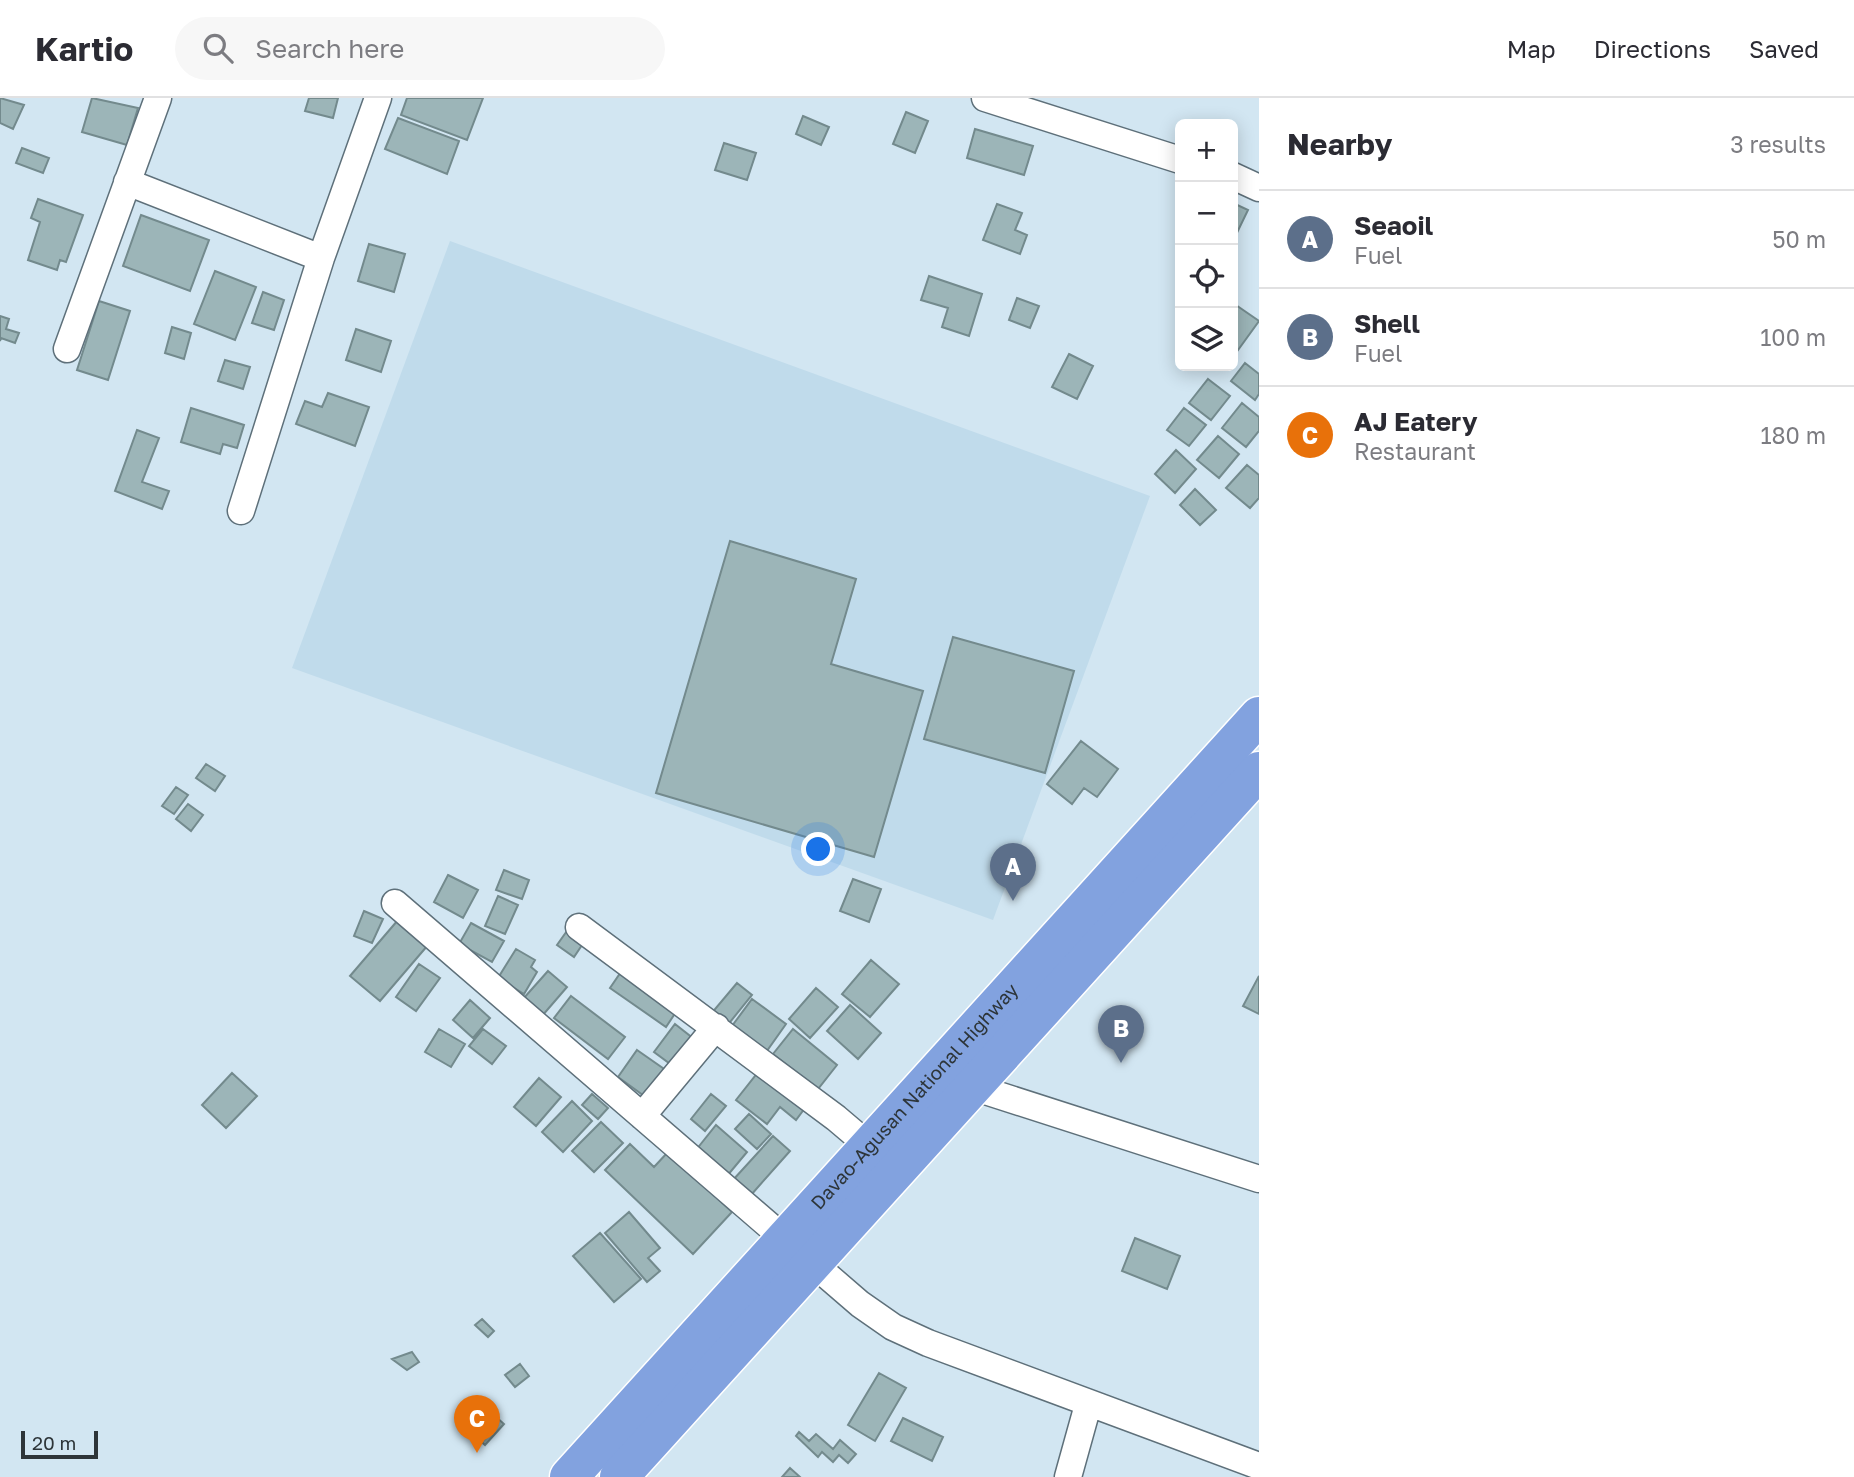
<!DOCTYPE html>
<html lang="en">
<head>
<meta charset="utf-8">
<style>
	:root { --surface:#fff; --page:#f7f7f7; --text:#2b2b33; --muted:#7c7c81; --line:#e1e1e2; --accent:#856b06 }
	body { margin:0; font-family:"Golos Text",sans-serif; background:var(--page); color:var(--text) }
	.controls { position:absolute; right:21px; top:21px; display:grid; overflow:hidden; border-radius:10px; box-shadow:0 4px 18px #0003 }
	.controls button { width:63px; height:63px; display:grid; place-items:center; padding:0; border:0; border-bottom:2px solid var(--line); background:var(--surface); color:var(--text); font:35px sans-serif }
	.scale { position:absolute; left:21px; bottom:18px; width:77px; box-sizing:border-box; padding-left:7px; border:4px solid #2d3539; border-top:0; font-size:19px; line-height:24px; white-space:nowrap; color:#2d3539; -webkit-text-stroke:5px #d2e6f2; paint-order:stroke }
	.you { position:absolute; left:819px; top:752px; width:24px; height:24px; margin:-18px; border:5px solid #fff; border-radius:50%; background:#1a73e8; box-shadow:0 0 0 10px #1a73e833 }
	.badge { display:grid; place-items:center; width:46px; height:46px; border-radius:50%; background:var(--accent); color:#fff; font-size:23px; font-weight:700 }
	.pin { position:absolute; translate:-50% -58px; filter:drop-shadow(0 2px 4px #0008) }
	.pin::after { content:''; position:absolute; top:37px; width:24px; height:21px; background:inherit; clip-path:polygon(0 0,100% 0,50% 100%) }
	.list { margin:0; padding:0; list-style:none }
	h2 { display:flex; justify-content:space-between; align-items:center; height:91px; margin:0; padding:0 28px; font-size:30px }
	h2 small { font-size:23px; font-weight:400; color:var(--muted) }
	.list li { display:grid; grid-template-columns:46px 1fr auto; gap:21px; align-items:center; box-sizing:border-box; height:98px; padding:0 28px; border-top:2px solid var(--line) }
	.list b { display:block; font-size:26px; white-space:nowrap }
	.list p { margin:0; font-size:23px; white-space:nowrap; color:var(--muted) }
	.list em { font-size:23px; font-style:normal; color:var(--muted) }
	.icon { flex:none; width:38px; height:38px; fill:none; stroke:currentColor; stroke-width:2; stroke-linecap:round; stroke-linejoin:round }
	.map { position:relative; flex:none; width:1259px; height:1379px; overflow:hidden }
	header { display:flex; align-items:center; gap:42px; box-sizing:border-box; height:98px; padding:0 35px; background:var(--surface); border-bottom:2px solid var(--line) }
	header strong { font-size:33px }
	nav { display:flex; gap:38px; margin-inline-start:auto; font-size:24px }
	.search { width:490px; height:63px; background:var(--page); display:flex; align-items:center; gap:18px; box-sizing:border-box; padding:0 24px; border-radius:38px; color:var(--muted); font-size:26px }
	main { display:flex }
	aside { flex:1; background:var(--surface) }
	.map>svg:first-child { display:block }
</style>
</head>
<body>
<header>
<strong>Kartio</strong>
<div class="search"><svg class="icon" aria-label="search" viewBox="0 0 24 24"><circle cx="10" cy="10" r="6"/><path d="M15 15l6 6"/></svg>Search here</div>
<nav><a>Map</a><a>Directions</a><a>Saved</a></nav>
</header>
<main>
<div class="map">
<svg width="1259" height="1379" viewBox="0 0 1259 1379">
	<rect width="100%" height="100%" fill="#d2e6f2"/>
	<!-- built -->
	<path fill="#c0dbeb" d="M 450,143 L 1150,398 L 993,822 L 292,570 Z"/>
	<!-- building -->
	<path fill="#9cb5b8" stroke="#738a8d" stroke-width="2" d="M 0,0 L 24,7 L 13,31 L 0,25 Z
		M 92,0 L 138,10 L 127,47 L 82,34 Z
		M 309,0 L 338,0 L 333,20 L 305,13 Z
		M 407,0 L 483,0 L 467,42 L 401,17 Z
		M 906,14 L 928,23 L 915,55 L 893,46 Z
		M 803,18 L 829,29 L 821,47 L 796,36 Z
		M 398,20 L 459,43 L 447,76 L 385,51 Z
		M 975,31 L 1033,48 L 1024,77 L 967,60 Z
		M 724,45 L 756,55 L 747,82 L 715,72 Z
		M 22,50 L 49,60 L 43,75 L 16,65 Z
		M 38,101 L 83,117 L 66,164 L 60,162 L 57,172 L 28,162 L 40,124 L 31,120 Z
		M 1233,105 L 1248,112 L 1233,143 Z
		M 997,106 L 1022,115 L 1015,132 L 1027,137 L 1020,156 L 983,142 Z
		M 141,117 L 209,142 L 190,193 L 123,168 Z
		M 369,146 L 405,156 L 394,194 L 358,183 Z
		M 215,173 L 256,189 L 235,242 L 194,226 Z
		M 929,178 L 982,196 L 969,238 L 942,229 L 948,210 L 921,202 Z
		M 263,194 L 284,202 L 274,232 L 252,225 Z
		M 1017,200 L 1039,208 L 1030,230 L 1009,222 Z
		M 99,203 L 130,213 L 108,282 L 77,272 Z
		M 1233,205 L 1259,223 L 1233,259 Z
		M 0,218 L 9,221 L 6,231 L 19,235 L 15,245 L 1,240 L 0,243 Z
		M 172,229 L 191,235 L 184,261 L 165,255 Z
		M 356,231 L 391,243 L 381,274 L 346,262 Z
		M 1069,256 L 1093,268 L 1077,301 L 1052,289 Z
		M 225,262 L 250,269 L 243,291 L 218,283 Z
		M 1245,265 L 1259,276 L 1259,296 L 1255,302 L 1231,283 Z
		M 1208,281 L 1230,298 L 1211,322 L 1189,305 Z
		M 328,295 L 369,309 L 355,348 L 296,326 L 305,303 L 322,309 Z
		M 1242,305 L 1259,319 L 1259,333 L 1246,349 L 1222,330 Z
		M 191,310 L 244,327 L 237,350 L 223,346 L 220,356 L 181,344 Z
		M 1184,310 L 1206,327 L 1189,348 L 1167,332 Z
		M 137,332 L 159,340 L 142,384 L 169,393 L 162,411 L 115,393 Z
		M 1218,338 L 1239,356 L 1219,380 L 1197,362 Z
		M 1176,352 L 1196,371 L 1175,395 L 1155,376 Z
		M 1247,367 L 1259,377 L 1259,400 L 1250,410 L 1226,390 Z
		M 1195,391 L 1216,412 L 1200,427 L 1180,407 Z
		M 730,443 L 856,481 L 831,566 L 923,593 L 874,759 L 656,695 Z
		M 953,539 L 1074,573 L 1045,675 L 924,641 Z
		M 1081,643 L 1118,671 L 1097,699 L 1084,690 L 1072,706 L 1047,686 Z
		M 206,666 L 225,678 L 215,693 L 196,680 Z
		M 176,689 L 188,697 L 174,716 L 162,708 Z
		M 188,706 L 203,717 L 191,733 L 176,721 Z
		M 504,772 L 529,782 L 522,801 L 496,792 Z
		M 448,777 L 478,792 L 463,820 L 434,804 Z
		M 853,781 L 881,791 L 869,824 L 840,813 Z
		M 498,798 L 518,807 L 505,836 L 485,828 Z
		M 364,813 L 383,821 L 372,845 L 354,838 Z
		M 398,822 L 428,847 L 380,903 L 350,878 Z
		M 471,825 L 504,843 L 492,864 L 459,846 Z
		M 569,830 L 586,841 L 574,859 L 557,847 Z
		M 516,851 L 535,862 L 531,869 L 537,874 L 524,896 L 498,880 Z
		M 871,862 L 899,886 L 870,919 L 842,896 Z
		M 419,866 L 440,880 L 416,913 L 396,899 Z
		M 623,871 L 678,911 L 666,929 L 610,890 Z
		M 548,873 L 567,889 L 542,918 L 523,901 Z
		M 1259,878 L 1259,916 L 1243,908 Z
		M 737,885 L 752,897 L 726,929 L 710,917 Z
		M 816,890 L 838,909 L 810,940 L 789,921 Z
		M 571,898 L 625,939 L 608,961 L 554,920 Z
		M 752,901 L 786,926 L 764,957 L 729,932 Z
		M 470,902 L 490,920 L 473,940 L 453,922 Z
		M 850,907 L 881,935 L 858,961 L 827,933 Z
		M 675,926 L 694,941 L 673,968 L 654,954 Z
		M 439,931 L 465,946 L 451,969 L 425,954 Z
		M 483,931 L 506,948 L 492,966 L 469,948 Z
		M 793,931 L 837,967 L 818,991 L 773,956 Z
		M 637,952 L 667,973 L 647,1000 L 618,979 Z
		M 759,973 L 805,1010 L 796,1022 L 780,1009 L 767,1026 L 736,1002 Z
		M 232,975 L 257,998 L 226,1030 L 202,1007 Z
		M 539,980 L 561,999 L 536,1028 L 514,1009 Z
		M 592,996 L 608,1010 L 598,1021 L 582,1007 Z
		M 711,996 L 726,1008 L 705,1033 L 691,1021 Z
		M 572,1003 L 592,1023 L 563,1054 L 542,1034 Z
		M 749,1016 L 771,1036 L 757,1051 L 735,1031 Z
		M 601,1024 L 623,1045 L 594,1074 L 572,1053 Z
		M 716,1027 L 747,1054 L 727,1078 L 696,1052 Z
		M 773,1038 L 790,1053 L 751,1097 L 733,1082 Z
		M 630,1046 L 654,1069 L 668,1054 L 732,1114 L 693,1156 L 605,1072 Z
		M 629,1114 L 660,1150 L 648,1160 L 660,1173 L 647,1184 L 605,1135 Z
		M 600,1135 L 641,1181 L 614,1204 L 573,1158 Z
		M 1135,1140 L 1180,1158 L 1167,1191 L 1122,1173 Z
		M 482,1221 L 494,1233 L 488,1239 L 475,1227 Z
		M 412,1254 L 419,1264 L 407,1272 L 392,1261 Z
		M 520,1266 L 529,1278 L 515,1289 L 505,1277 Z
		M 879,1275 L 906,1290 L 875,1343 L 848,1327 Z
		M 476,1301 L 504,1326 L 485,1347 L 457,1322 Z
		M 903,1320 L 943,1339 L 932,1363 L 891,1343 Z
		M 799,1334 L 809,1343 L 816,1336 L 833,1351 L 840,1342 L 856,1356 L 848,1365 L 839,1357 L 833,1364 L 822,1354 L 818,1359 L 796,1338 Z
		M 790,1370 L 800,1379 L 782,1379 Z"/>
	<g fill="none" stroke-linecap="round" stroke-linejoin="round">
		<!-- street casing -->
		<g stroke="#5e707a" stroke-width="29">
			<path id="street" d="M 985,0 L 1180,62
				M 1233,78 L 1259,90
				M 127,84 L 321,160
				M 67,251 L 158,0
				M 241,413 L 321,160 L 378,0
				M 395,805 L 860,1206 L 893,1229 L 928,1245 L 1259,1368
				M 579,829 L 836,1020 L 869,1048
				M 964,980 L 973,989 L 1259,1081
				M 642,1018 L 716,929
				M 1068,1379 L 1088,1307"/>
		</g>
		<!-- highway casing -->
		<g stroke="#fff" stroke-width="41">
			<g id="highway">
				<path id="s1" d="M 569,1379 L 1259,618"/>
				<path d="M 619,1379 L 1259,673"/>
			</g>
		</g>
		<!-- street -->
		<use href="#street" stroke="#fff" stroke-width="26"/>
		<!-- highway -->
		<use href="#highway" stroke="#82a2df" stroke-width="38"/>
	</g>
	<g text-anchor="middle" stroke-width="5" stroke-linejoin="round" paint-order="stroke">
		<!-- street labels -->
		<g font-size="19" fill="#2d3539" stroke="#d2e6f2">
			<text dy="7" stroke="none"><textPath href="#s1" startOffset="514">Davao-Agusan National Highway</textPath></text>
		</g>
	</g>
</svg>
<div class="controls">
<button>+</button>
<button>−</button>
<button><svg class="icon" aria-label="locate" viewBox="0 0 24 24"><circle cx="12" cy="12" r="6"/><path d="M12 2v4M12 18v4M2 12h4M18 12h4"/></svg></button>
<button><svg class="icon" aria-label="layers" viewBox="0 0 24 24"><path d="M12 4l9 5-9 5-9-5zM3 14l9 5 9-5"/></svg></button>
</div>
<div class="scale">20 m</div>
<div class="you"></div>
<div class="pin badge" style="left:1013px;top:803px;background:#5c6f8a">A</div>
<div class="pin badge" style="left:1121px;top:965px;background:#5c6f8a">B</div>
<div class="pin badge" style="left:477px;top:1355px;background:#e8710a">C</div>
</div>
<aside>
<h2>Nearby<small>3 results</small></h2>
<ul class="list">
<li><span class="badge" style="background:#5c6f8a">A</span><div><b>Seaoil</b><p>Fuel</p></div><em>50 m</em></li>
<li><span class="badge" style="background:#5c6f8a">B</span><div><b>Shell</b><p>Fuel</p></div><em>100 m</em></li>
<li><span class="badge" style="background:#e8710a">C</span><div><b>AJ Eatery</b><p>Restaurant</p></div><em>180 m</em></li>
</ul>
</aside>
</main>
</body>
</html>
